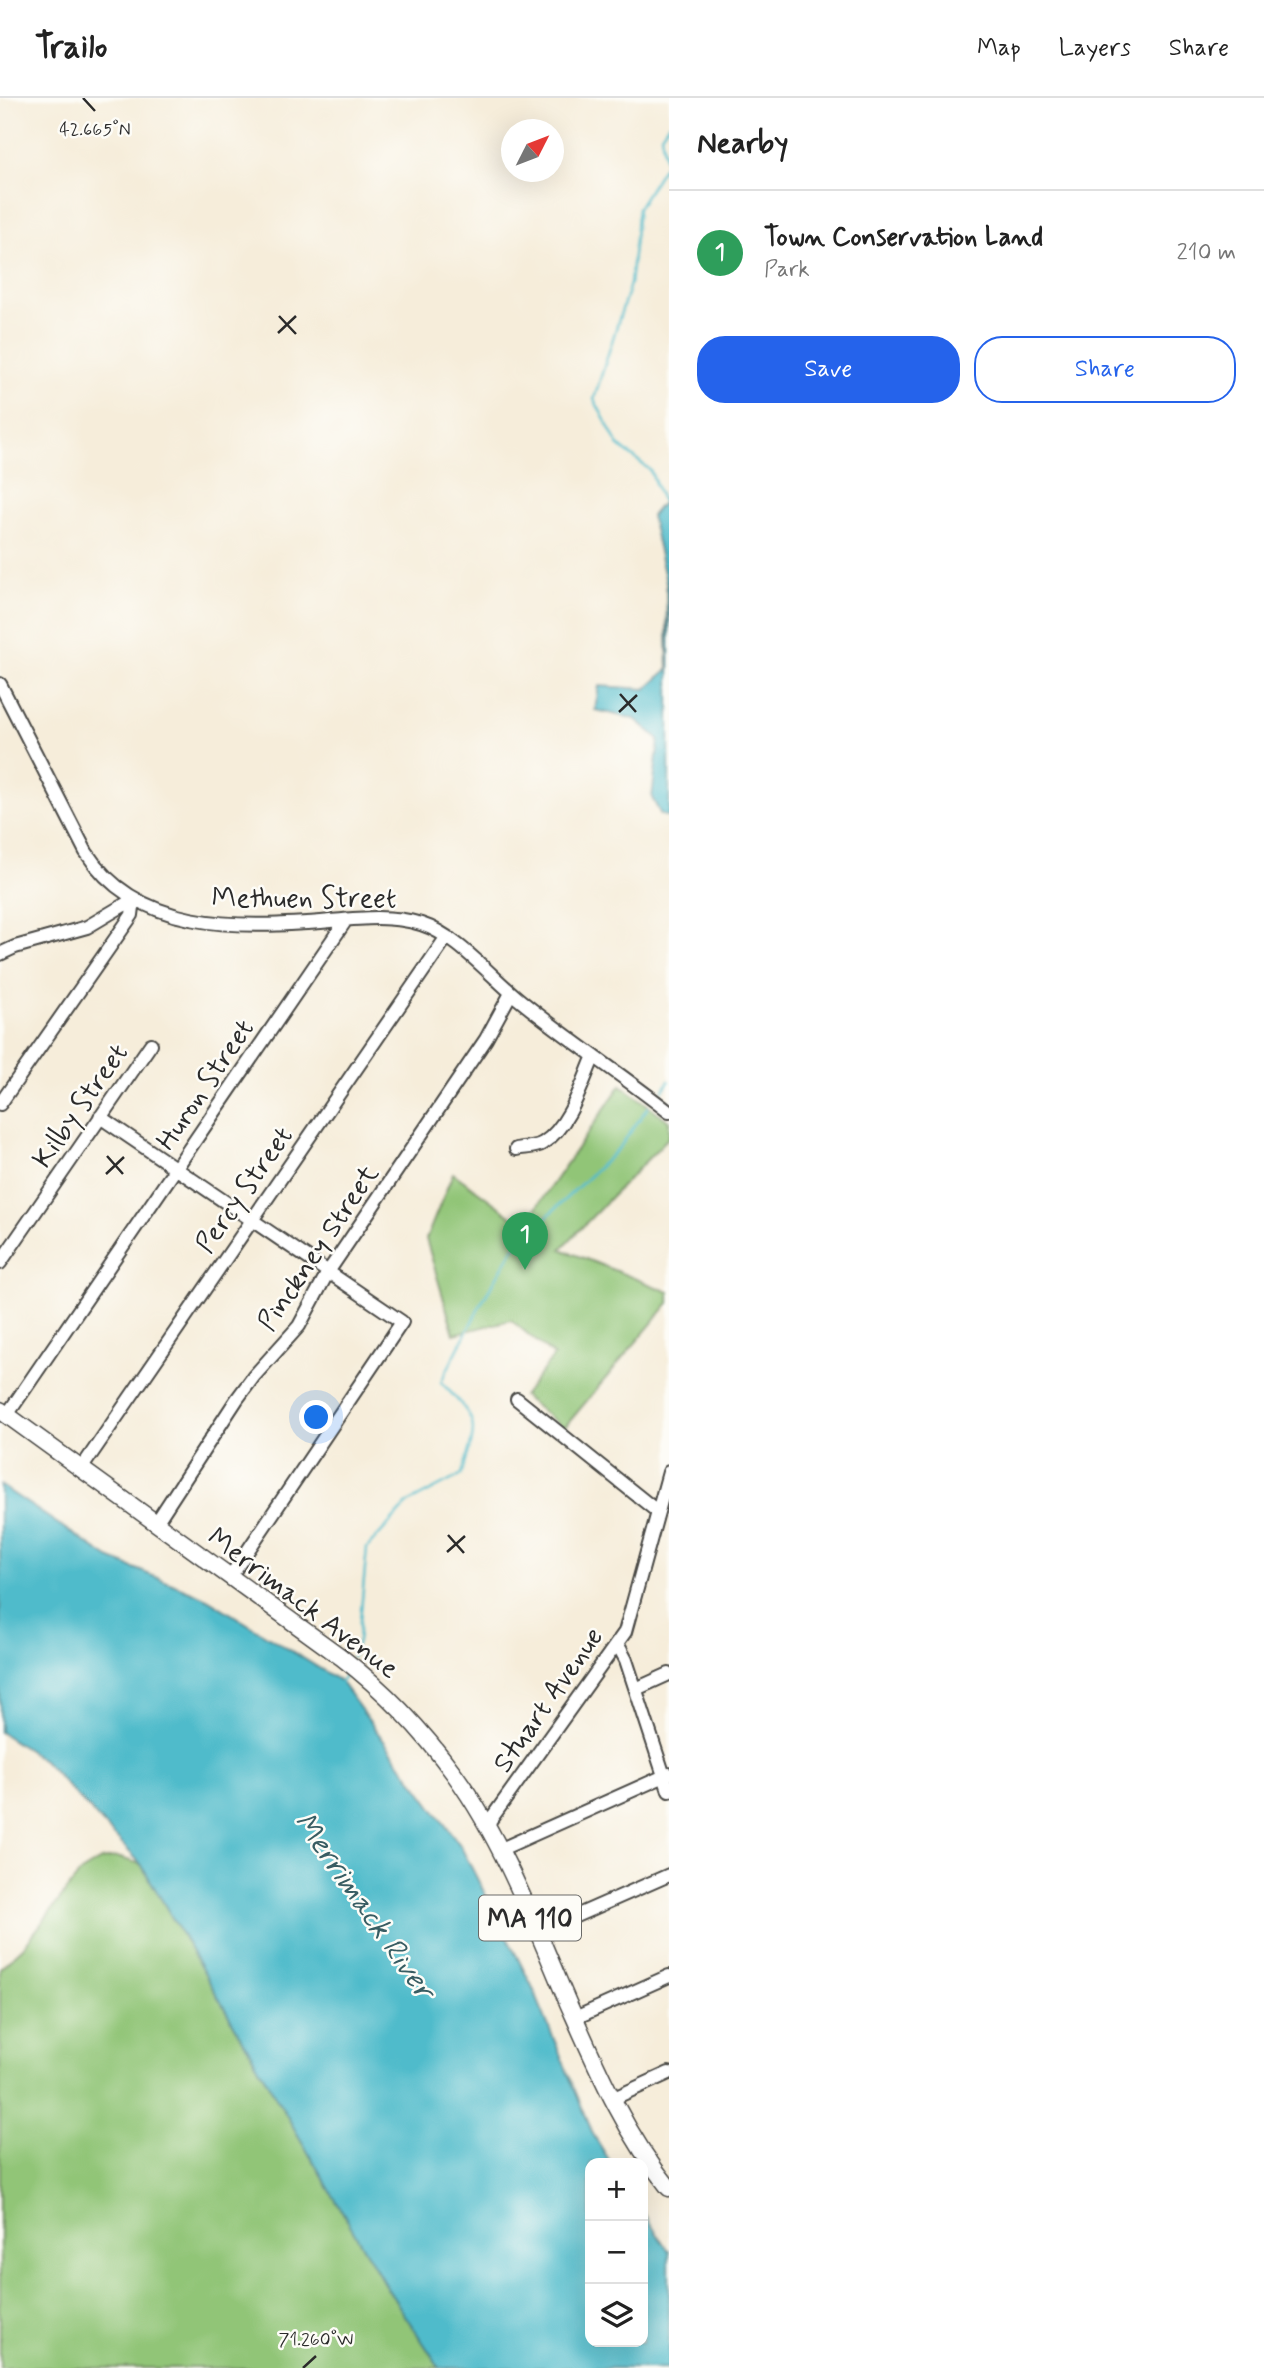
<!DOCTYPE html>
<html lang="en">
<head>
<meta charset="utf-8">
<style>
	:root { --surface:#fff; --page:#f2f2f2; --text:#222; --muted:#767676; --line:#e0e0e0; --accent:#2563eb }
	body { margin:0; font-family:Mynerve,sans-serif; background:var(--page); color:var(--text) }
	.controls { position:absolute; right:21px; bottom:21px; display:grid; overflow:hidden; border-radius:14px; box-shadow:0 7px 28px #0002 }
	.controls button { width:63px; height:63px; display:grid; place-items:center; padding:0; border:0; border-bottom:2px solid var(--line); background:var(--surface); color:var(--text); font:35px sans-serif }
	.compass { position:absolute; left:501px; top:21px; width:63px; height:63px; border-radius:50%; background:var(--surface); box-shadow:0 7px 28px #0002; rotate:48deg }
	.you { position:absolute; left:317px; top:1320px; width:24px; height:24px; margin:-18px; border:5px solid #fff; border-radius:50%; background:#1a73e8; box-shadow:0 0 0 10px #1a73e833 }
	.badge { display:grid; place-items:center; width:46px; height:46px; border-radius:50%; background:var(--accent); color:#fff; font-size:23px; font-weight:700 }
	.pin { position:absolute; translate:-50% -58px; filter:drop-shadow(0 2px 4px #0008) }
	.pin::after { content:''; position:absolute; top:37px; width:24px; height:21px; background:inherit; clip-path:polygon(0 0,100% 0,50% 100%) }
	.list { margin:0; padding:0; list-style:none }
	h2 { display:flex; justify-content:space-between; align-items:center; height:91px; margin:0; padding:0 28px; font-size:30px }
	h2 small { font-size:23px; font-weight:400; color:var(--muted) }
	.list li { display:grid; grid-template-columns:46px 1fr auto; gap:21px; align-items:center; box-sizing:border-box; height:126px; padding:0 28px; border-top:2px solid var(--line) }
	.list b { display:block; font-size:26px; white-space:nowrap }
	.list p { margin:0; font-size:23px; white-space:nowrap; color:var(--muted) }
	.list em { font-size:23px; font-style:normal; color:var(--muted) }
	.actions { display:flex; gap:14px; padding:21px 28px }
	.actions a { flex:1; padding:16px 0; border:2px solid var(--accent); border-radius:28px; text-align:center; font-size:24px; color:var(--accent) }
	.actions .main { background:var(--accent); color:#fff }
	.icon { flex:none; width:38px; height:38px; fill:none; stroke:currentColor; stroke-width:2; stroke-linecap:round; stroke-linejoin:round }
	.map { position:relative; flex:none; width:669px; height:2270px; overflow:hidden }
	header { display:flex; align-items:center; gap:42px; box-sizing:border-box; height:98px; padding:0 35px; background:var(--surface); border-bottom:2px solid var(--line) }
	header strong { font-size:33px }
	nav { display:flex; gap:38px; margin-inline-start:auto; font-size:24px }
	main { display:flex }
	aside { flex:1; background:var(--surface) }
	.map>svg:first-child { display:block }
</style>
</head>
<body>
<header>
<strong>Trailo</strong>
<nav><a>Map</a><a>Layers</a><a>Share</a></nav>
</header>
<main>
<div class="map">
<svg width="669" height="2270" viewBox="0 0 669 2270">
	<rect width="100%" height="100%" fill="#fdfcf7"/>
	<filter id="ink" filterUnits="userSpaceOnUse"><feTurbulence type="fractalNoise" baseFrequency=".0143" numOctaves="2"/><feDisplacementMap in="SourceGraphic" scale="14" xChannelSelector="R" yChannelSelector="G"/><feConvolveMatrix kernelMatrix="1 2 1 2 8 2 1 2 1" color-interpolation-filters="sRGB"/></filter>
	<filter id="wash" filterUnits="userSpaceOnUse"><feTurbulence type="fractalNoise" baseFrequency=".00686" numOctaves="4" result="noise"/><feDisplacementMap in="SourceGraphic" scale="28" xChannelSelector="R" yChannelSelector="G"/><feGaussianBlur stdDeviation="1.57" result="paint"/><feColorMatrix in="noise" values="0 0 0 0 0 0 0 0 0 0 0 0 0 0 0 0 0 1.4 0 .05"/><feComposite in="paint" operator="in"/></filter>
	<g filter="url(#wash)">
		<rect width="100%" height="100%" fill="#f6edda"/>
		<!-- green -->
		<path fill="#91c577" stroke="#5e7851" stroke-width="2" d="M 621,987 L 669,1023 L 669,1039 L 561,1151 L 669,1194 L 669,1205 L 564,1330 L 523,1298 L 554,1258 L 511,1222 L 454,1236 L 426,1141 L 453,1075 L 524,1127 Z
			M 117,1759 L 141,1766 L 385,2187 L 440,2270 L 0,2270 L 0,1870 L 24,1848 L 81,1774 L 101,1762 Z"/>
		<!-- water -->
		<path fill="#4fbbcb" stroke="#3d737b" stroke-width="2" d="M 669,396 L 669,719 L 661,717 L 652,700 L 659,641 L 635,621 L 595,612 L 599,588 L 646,591 L 668,571 L 666,484 L 651,418 Z
			M 0,1387 L 109,1460 L 204,1499 L 340,1583 L 460,1747 L 532,1888 L 593,2036 L 611,2065 L 590,2065 L 590,2244 L 643,2244 L 643,2114 L 669,2154 L 669,2270 L 440,2270 L 385,2187 L 141,1766 L 43,1662 L 0,1634 Z"/>
		<g fill="none" stroke-linecap="round" stroke-linejoin="round">
			<!-- stream -->
			<path stroke="#4fbbcb" stroke-width="2.5" d="M 663,405 L 650,372 L 618,347 L 594,301 L 630,186 L 638,110 L 666,65 L 661,37 L 669,25
				M 663,992 L 669,983
				M 352,1559 L 358,1543 L 367,1450 L 408,1405 L 461,1377 C 479,1323 480,1326 441,1284 L 482,1204 L 514,1150 L 620,1049 L 648,1009
				M 339,1587 L 347,1571"/>
		</g>
	</g>
	<g filter="url(#ink)">
		<g fill="none" stroke-linecap="round" stroke-linejoin="round">
			<!-- minor casing -->
			<g stroke="#494845" stroke-width="16">
				<path id="minor" d="M 0,586 L 86,754 C 137,834 238,830 321,824 C 355,821 388,816 421,826 C 457,837 492,880 521,903 C 569,942 621,976 669,1014
					M 0,856 L 15,849 L 87,829 L 134,801
					M 0,1006 L 132,817 L 134,801
					M 100,1019 L 402,1224 L 230,1479
					M 516,1051 C 524,1049 536,1050 543,1045 C 570,1028 582,985 594,958
					M 0,1165 L 151,946
					M 517,1301 L 658,1414
					M 7,1317 L 346,822
					M 81,1371 L 446,840
					M 156,1425 L 237,1301 L 254,1278 L 299,1228 L 328,1174 L 486,941 L 511,895
					M 618,1547 L 626,1562 L 669,1693
					M 636,1591 L 669,1576
					M 486,1728 L 625,1534 L 669,1374
					M 499,1752 L 669,1676
					M 537,1835 L 669,1777
					M 575,1920 L 669,1878
					M 612,2001 L 669,1975"/>
			</g>
			<!-- major casing -->
			<g stroke="#494845" stroke-width="19">
				<path id="major" d="M 0,1312 L 341,1559 C 384,1592 423,1633 455,1677 C 504,1745 535,1828 568,1905 C 597,1970 624,2034 669,2090"/>
			</g>
			<!-- minor -->
			<use href="#minor" stroke="#fff" stroke-width="12"/>
			<!-- major -->
			<use href="#major" stroke="#fff" stroke-width="16"/>
		</g>
	</g>
	<!-- ticks -->
	<path fill="none" stroke="#2b2b2b" stroke-width="2.5" d="M 83,0 L 95,13M 279,218 L 296,236M 278,235 L 296,218M 620,596 L 636,614M 619,614 L 637,597M 107,1058 L 123,1076M 106,1076 L 124,1059M 448,1437 L 464,1455M 447,1454 L 465,1438M 303,2270 L 316,2258"/>
	<g text-anchor="middle" stroke-width="5" stroke-linejoin="round" paint-order="stroke">
		<!-- shield labels -->
		<rect fill="#fdfcf7" stroke="#6a6a68" stroke-width="2" x="479" y="1797.5" width="102" height="45" rx="5"/>
		<g font-size="26" font-weight="bold" fill="#2b2b2b">
			<text x="530" y="1829">MA 110</text>
		</g>
		<!-- street labels -->
		<g font-size="28" fill="#2b2b2b" stroke="#fdfcf7">
			<text x="304" y="809">Methuen Street</text>
			<text transform="translate(204 986) rotate(-56)" y="10">Huron Street</text>
			<text transform="translate(79 1007) rotate(-55)" y="10">Kilby Street</text>
			<text transform="translate(243 1091) rotate(-55)" y="10">Percy Street</text>
			<text transform="translate(317 1149) rotate(-56)" y="10">Pinckney Street</text>
			<text transform="translate(304 1504) rotate(37)" y="10">Merrimack Avenue</text>
			<text transform="translate(547 1601) rotate(-55)" y="10">Stuart Avenue</text>
		</g>
		<!-- water labels -->
		<g font-size="30" font-style="italic" fill="#385d63" stroke="#fdfcf7">
			<text transform="translate(365 1807) rotate(55)" y="10">Merrimack River</text>
		</g>
	</g>
	<g font-size="18" text-anchor="middle" fill="#2b2b2b" stroke="#fdfcf7" stroke-width="5" stroke-linejoin="round" paint-order="stroke">
		<text x="95" y="37">42.665°N</text>
		<text x="316" y="2247">71.260°W</text>
	</g>
</svg>
<div class="controls">
<button>+</button>
<button>−</button>
<button><svg class="icon" aria-label="layers" viewBox="0 0 24 24"><path d="M12 4l9 5-9 5-9-5zM3 14l9 5 9-5"/></svg></button>
</div>
<svg class="compass" viewBox="-18 -18 36 36"><path d="M0-13l5 13h-10z" fill="#e53935"/><path d="M0 13l5-13h-10z" fill="#767676"/></svg>
<div class="you"></div>
<div class="pin badge" style="left:525px;top:1172px;background:#2e9e5b">1</div>
</div>
<aside>
<h2>Nearby<small></small></h2>
<ul class="list">
<li><span class="badge" style="background:#2e9e5b">1</span><div><b>Town Conservation Land</b><p>Park</p></div><em>210 m</em></li>
</ul>
<div class="actions"><a class="main">Save</a><a>Share</a></div>
</aside>
</main>
</body>
</html>
